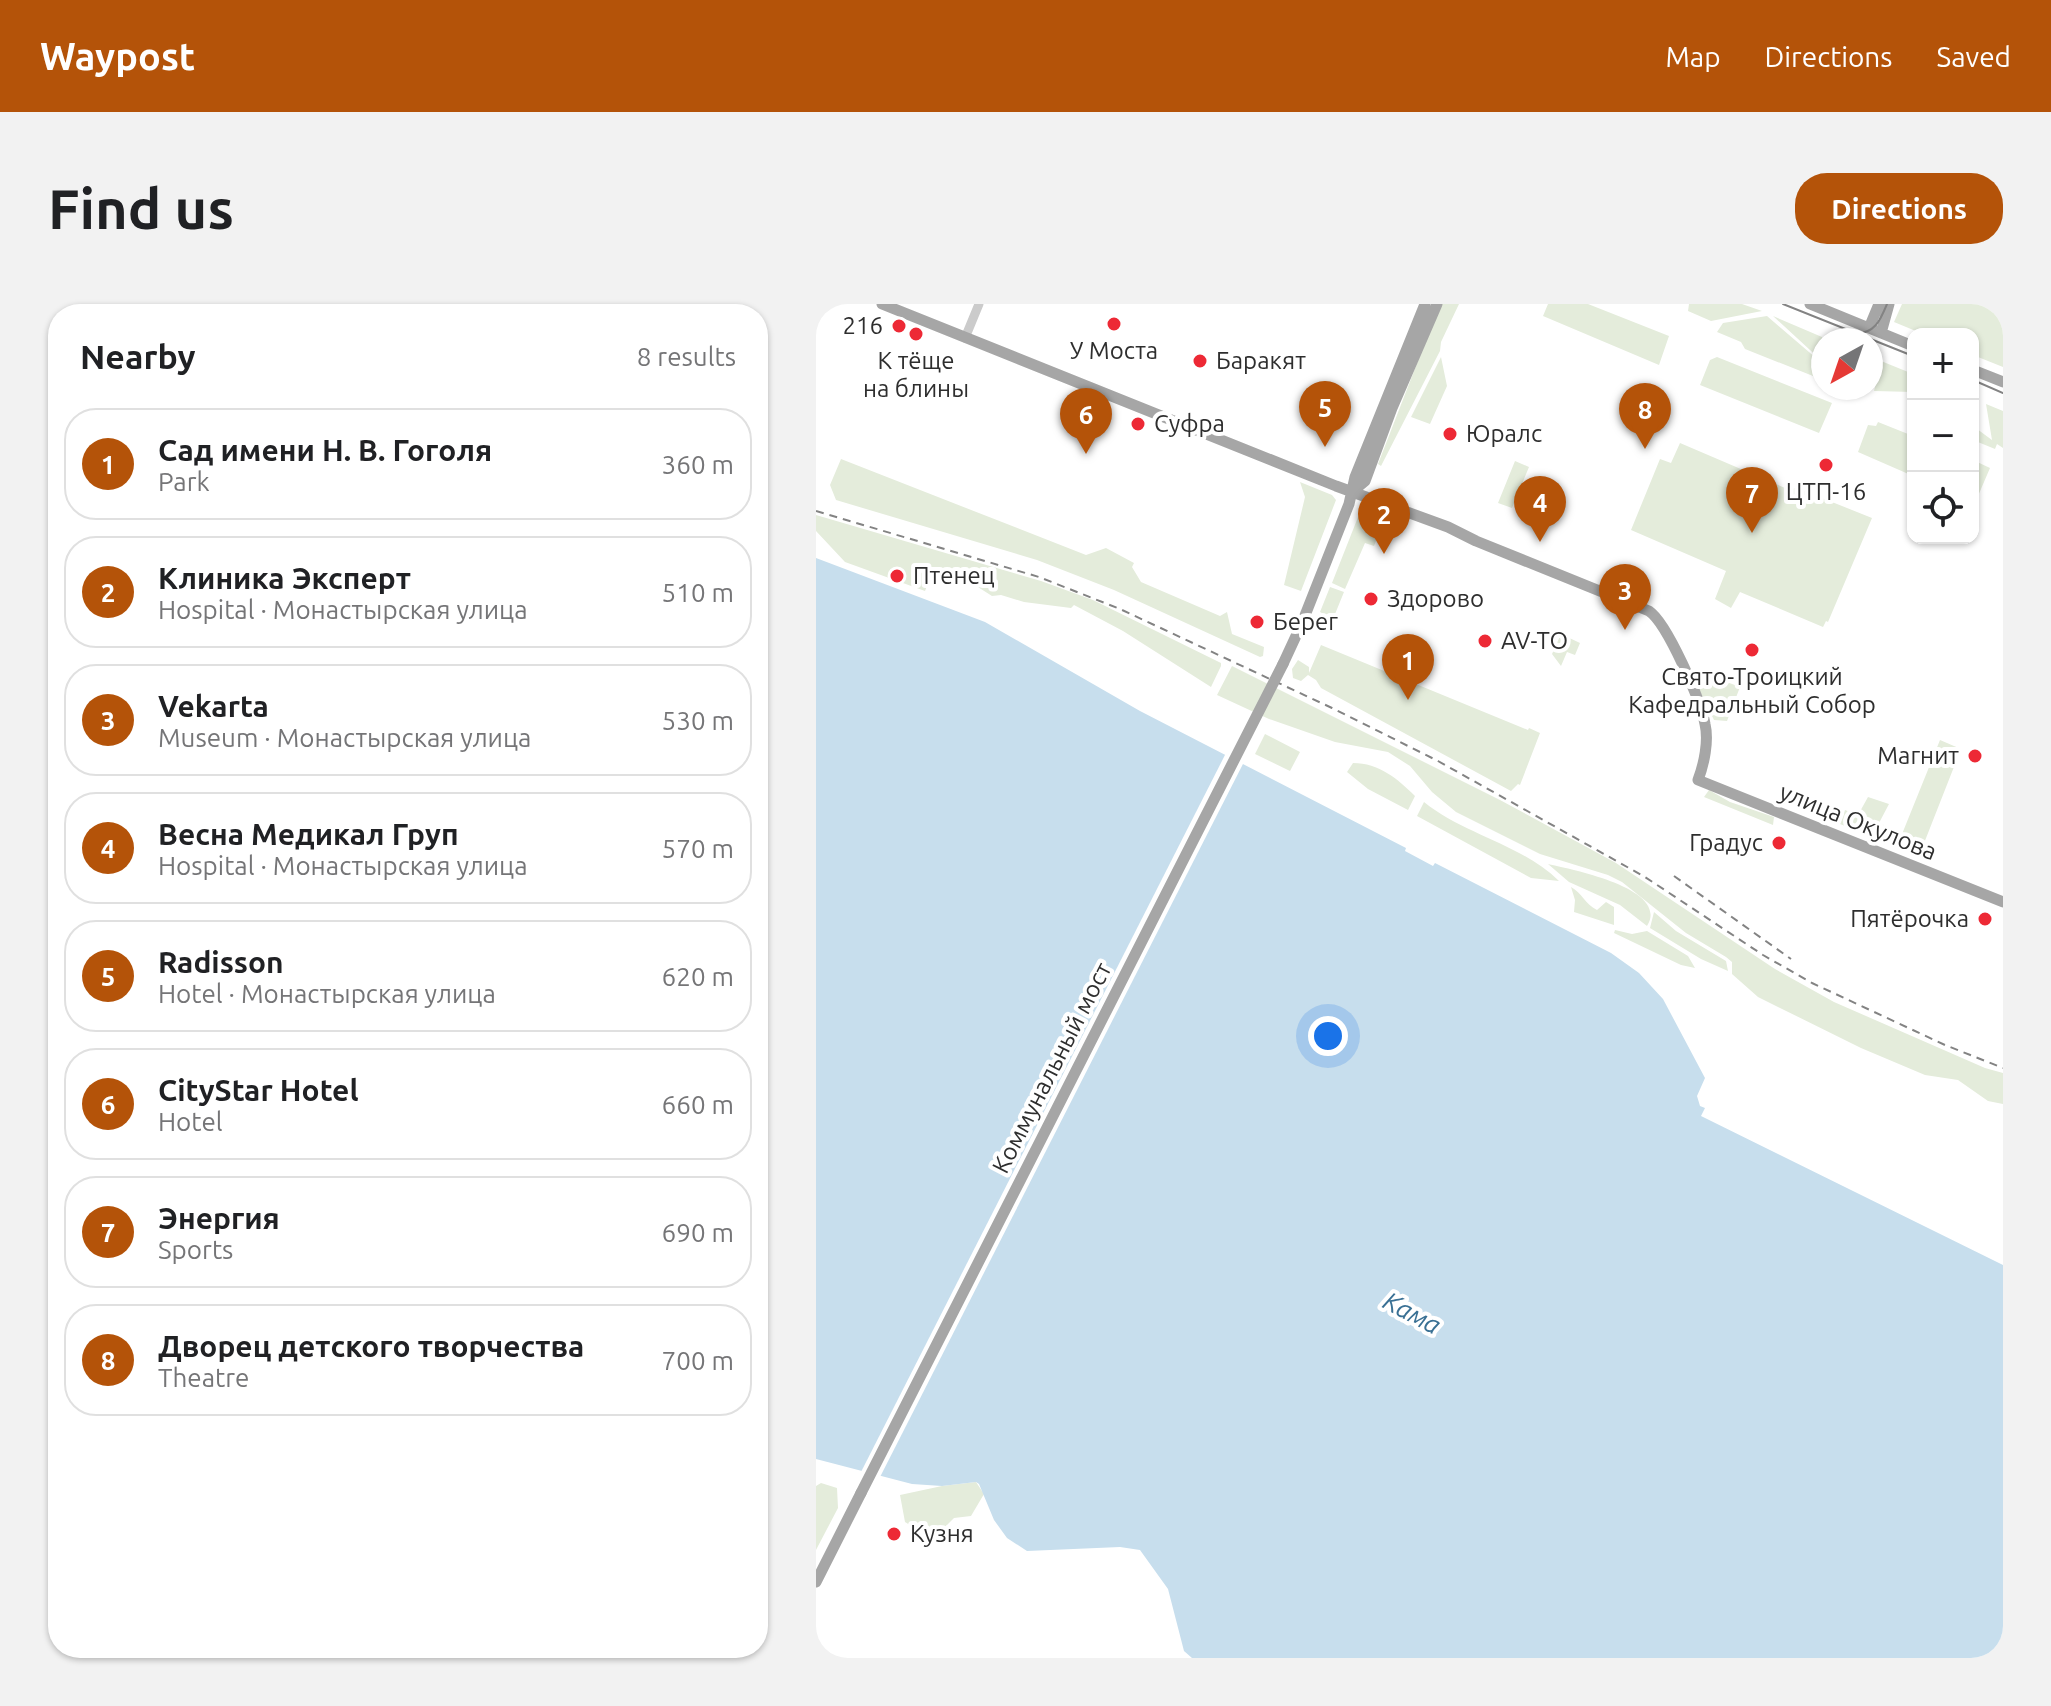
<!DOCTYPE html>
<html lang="en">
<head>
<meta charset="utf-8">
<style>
	:root { --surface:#fff; --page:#f2f2f2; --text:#202124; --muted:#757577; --line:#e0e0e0; --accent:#b45309 }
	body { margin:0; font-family:Ubuntu,sans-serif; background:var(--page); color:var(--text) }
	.controls { position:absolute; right:24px; top:24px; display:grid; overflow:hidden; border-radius:16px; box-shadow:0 2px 6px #0004 }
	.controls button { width:72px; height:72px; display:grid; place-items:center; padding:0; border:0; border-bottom:2px solid var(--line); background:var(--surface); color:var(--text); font:40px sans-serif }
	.compass { position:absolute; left:995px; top:24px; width:72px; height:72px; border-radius:50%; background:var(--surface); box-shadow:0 2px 6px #0004; rotate:220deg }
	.you { position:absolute; left:512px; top:732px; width:28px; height:28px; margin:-20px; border:6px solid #fff; border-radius:50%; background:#1a73e8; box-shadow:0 0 0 12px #1a73e833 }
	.badge { display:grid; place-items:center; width:52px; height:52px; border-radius:50%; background:var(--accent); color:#fff; font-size:26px; font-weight:700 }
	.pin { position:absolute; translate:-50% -66px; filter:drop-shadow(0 2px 4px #0008) }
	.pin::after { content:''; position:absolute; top:42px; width:28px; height:24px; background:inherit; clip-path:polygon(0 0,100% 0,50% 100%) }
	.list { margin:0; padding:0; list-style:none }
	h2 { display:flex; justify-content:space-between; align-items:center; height:104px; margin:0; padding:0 32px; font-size:34px }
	h2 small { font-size:26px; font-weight:400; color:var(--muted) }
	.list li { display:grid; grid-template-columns:52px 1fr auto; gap:24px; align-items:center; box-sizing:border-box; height:112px; margin:0 16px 16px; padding:0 16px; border:2px solid var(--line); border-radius:32px }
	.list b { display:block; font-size:30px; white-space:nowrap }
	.list p { margin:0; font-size:26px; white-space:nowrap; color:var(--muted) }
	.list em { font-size:26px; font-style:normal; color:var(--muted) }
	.icon { flex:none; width:44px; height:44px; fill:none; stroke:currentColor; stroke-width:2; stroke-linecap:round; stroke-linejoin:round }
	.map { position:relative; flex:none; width:1187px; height:1354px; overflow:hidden; border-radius:32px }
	header { display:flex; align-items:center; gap:48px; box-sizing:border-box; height:112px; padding:0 40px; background:var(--accent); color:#fff }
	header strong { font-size:38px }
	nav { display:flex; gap:44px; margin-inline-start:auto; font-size:28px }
	.intro { display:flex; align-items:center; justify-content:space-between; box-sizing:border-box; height:192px; padding:0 48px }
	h1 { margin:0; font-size:56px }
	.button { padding:20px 36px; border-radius:32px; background:var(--accent); color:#fff; font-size:28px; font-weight:700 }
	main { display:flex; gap:48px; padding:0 48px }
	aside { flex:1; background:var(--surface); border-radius:32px; box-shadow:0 2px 6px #0004 }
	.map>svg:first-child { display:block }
</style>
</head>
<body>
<header>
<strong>Waypost</strong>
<nav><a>Map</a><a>Directions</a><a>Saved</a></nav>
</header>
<div class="intro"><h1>Find us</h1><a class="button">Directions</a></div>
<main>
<aside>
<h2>Nearby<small>8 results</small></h2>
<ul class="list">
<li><span class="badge">1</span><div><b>Сад имени Н. В. Гоголя</b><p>Park</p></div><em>360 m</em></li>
<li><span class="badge">2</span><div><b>Клиника Эксперт</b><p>Hospital · Монастырская улица</p></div><em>510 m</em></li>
<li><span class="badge">3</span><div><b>Vekarta</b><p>Museum · Монастырская улица</p></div><em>530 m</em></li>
<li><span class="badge">4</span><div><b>Весна Медикал Груп</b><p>Hospital · Монастырская улица</p></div><em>570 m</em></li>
<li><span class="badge">5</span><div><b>Radisson</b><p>Hotel · Монастырская улица</p></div><em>620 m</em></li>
<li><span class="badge">6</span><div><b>CityStar Hotel</b><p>Hotel</p></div><em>660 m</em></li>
<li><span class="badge">7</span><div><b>Энергия</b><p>Sports</p></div><em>690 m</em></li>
<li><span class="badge">8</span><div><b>Дворец детского творчества</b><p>Theatre</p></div><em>700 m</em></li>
</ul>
</aside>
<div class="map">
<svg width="1187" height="1354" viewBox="0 0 1187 1354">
	<rect width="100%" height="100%" fill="#fff"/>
	<!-- green -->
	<path fill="#e4ecdb" d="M 624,0 L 643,0 L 625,38 L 624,47 L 565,162 L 562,160 Z
		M 732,0 L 772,0 L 853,32 L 843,61 L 727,12 Z
		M 873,0 L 926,0 L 946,7 L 895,17 L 872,7 Z
		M 1086,0 L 1187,0 L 1187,63 L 1157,51 L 1157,30 L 1107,30 L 1078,18 Z
		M 951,12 L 1007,60 L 1007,76 L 929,45 L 925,38 L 901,28 L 907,19 Z
		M 957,12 L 1006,33 L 1007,58 Z
		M 625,53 L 631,82 L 614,120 L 595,113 Z
		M 901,53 L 1016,99 L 1003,129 L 884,81 L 894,56 Z
		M 1065,57 L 1097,70 L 1097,88 L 1058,87 Z
		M 1170,100 L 1187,107 L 1187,144 L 1181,140 L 1179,145 L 1157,136 L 1157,122 L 1180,139 L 1176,136 Z
		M 1062,118 L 1097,132 L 1097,172 L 1042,148 L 1052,121 L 1060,122 Z
		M 864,139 L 976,187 L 978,184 L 986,186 L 1056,214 L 1012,318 L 1010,317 L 1007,323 L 924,288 L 915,304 L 899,295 L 910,267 L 815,226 L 844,155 L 855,159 Z
		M 25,155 L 270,251 L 290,244 L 318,259 L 316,263 L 325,278 L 404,312 L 411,308 L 416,330 L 448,343 L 447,352 L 444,353 L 298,286 L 221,256 L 20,196 L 14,181 Z
		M 1157,156 L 1174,164 L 1159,199 L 1157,198 Z
		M 699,157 L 713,163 L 696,204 L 682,199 Z
		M 484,178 L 516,191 L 520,196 L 485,287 L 468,281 L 489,193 Z
		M 546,203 L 570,211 L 558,242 L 549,239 L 529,285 L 516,279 Z
		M 0,211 L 225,277 L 277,296 L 405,359 L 405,362 L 395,383 L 307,327 L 258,301 L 255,304 L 208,298 L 185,291 L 176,292 L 154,278 L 145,279 L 117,267 L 109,287 L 29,258 L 0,227 Z
		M 514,283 L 528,288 L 517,315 L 504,308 Z
		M 745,330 L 764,339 L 759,351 L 751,348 L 745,362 L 736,350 Z
		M 505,341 L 712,426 L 713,424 L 724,429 L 704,481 L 702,480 L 695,487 L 505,384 L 500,376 L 492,371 L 485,377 L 477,374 L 476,365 L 482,356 L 493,363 L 493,369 Z
		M 416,362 L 684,496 L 800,559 L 959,665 L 1018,698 L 1169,764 L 1187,769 L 1187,800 L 1172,797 L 1142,776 L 1109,771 L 1045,744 L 942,693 L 916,670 L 916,658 L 910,653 L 870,629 L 806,578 L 792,571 L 724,550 L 640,508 L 616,488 L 594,462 L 572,448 L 519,438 L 453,415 L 401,391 Z
		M 875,369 L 887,369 L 924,383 L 911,417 L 898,416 Z
		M 449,430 L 484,448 L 474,467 L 439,450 Z
		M 1124,436 L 1145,445 L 1103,552 L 1079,542 L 1082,540 Z
		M 537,459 C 563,459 582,475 599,492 L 592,506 L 552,485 L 531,468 Z
		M 893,486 L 914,498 L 958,513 L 957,521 L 888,493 Z
		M 1052,493 L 1073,500 L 1063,519 L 1084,528 L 1080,540 L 1076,541 L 1024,520 L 1029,506 L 1042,511 Z
		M 608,498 C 649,531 705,540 743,577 L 715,574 L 601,512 Z
		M 732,560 C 753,565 855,584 831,622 L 804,601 L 753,578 Z
		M 755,583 C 766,589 769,600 781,606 L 790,598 L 798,603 L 798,621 L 758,608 L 759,596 Z
		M 838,608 L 860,627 L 910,657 L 912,667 L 885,655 L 834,624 Z
		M 799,626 L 816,630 L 831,627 L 872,652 L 879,664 L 865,661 L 798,629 Z
		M 160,1178 L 168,1190 L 155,1212 L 138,1214 L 128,1224 L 105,1228 L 89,1218 L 84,1191 L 126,1182 Z
		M 5,1179 L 21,1184 L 22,1204 L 0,1246 L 0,1182 Z"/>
	<!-- water -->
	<path fill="#c7deed" d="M 0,254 L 169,318 L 324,407 L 590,544 L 589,547 L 617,562 L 619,559 L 795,649 L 823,669 L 847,695 L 889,774 L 881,792 L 884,802 L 889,804 L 885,812 L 1187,961 L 1187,1354 L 376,1354 L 368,1347 L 352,1285 L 324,1246 L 304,1243 L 211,1247 L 191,1234 L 178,1216 L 163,1180 L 160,1178 L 126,1182 L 96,1180 L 0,1155 Z"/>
	<!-- pier -->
	<path fill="#fff" d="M 411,447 L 429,456 L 63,1175 L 44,1170 Z"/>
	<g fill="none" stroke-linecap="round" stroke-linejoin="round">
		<!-- minor -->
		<path stroke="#cbcbcb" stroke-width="9" d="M 149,34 L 163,0"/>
		<!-- major -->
		<path stroke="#a6a6a6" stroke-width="11" d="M 66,0 L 520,182 L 632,223 L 660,237 L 833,307 C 851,319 885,397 889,420 C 893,437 888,460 882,476 L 1187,598
			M 994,0 L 1097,42
			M 1053,24 L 1063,0
			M 1065,29 L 1073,0
			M 1157,66 L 1187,78
			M 537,187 L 549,177 L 576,104 L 621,0
			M 467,360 L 486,319 L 533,200 L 539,173 L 609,0
			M 0,1278 L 45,1189"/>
		<!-- tram -->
		<path stroke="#838383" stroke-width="2" d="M 967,0 L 1097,52
			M 1039,30 C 1059,29 1064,17 1071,0
			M 1157,76 L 1187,89"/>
		<!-- rail -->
		<path stroke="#838383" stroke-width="2" stroke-dasharray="8 6" stroke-linecap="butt" d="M 0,207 L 223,273 L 304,305 L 516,404 L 622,457 L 829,573 L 947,651 L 996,679 L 1129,741 L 1187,764
			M 858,572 L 975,655"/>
		<!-- major-bridge -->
		<path stroke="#a6a6a6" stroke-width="11" d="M 45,1189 L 467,360"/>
	</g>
	<!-- markers -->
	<g fill="#ed2935" stroke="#fff" stroke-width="3">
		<circle cx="298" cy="20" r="8"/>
		<circle cx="83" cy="22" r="8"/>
		<circle cx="100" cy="30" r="8"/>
		<circle cx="384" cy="57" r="8"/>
		<circle cx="322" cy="120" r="8"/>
		<circle cx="634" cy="130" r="8"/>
		<circle cx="1010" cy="161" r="8"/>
		<circle cx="81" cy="272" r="8"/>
		<circle cx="555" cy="295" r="8"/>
		<circle cx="441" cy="318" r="8"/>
		<circle cx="669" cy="337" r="8"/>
		<circle cx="936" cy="346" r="8"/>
		<circle cx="1159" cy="452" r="8"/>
		<circle cx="963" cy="539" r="8"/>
		<circle cx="1169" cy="615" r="8"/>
		<circle cx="78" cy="1230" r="8"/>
	</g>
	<g text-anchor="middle" stroke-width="8" stroke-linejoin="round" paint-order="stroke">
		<!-- poi labels -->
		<g font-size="24" fill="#2e2e2e" stroke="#fff" text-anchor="start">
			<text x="67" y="30" text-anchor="end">216</text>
			<text x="298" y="55" text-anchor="middle">У Моста</text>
			<text x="100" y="65" text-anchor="middle">К тёще<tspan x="100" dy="28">на блины</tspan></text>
			<text x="400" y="65">Баракят</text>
			<text x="338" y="128">Суфра</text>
			<text x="650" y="138">Юралс</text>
			<text x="1010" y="196" text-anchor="middle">ЦТП-16</text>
			<text x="97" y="280">Птенец</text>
			<text x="571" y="303">Здорово</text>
			<text x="457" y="326">Берег</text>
			<text x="685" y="345">AV-TO</text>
			<text x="936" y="381" text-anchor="middle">Свято-Троицкий<tspan x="936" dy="28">Кафедральный Собор</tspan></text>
			<text x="1143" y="460" text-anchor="end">Магнит</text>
			<text x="947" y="547" text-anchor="end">Градус</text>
			<text x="1153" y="623" text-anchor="end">Пятёрочка</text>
			<text x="94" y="1238">Кузня</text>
		</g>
		<!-- street labels -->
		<g font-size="24" fill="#2e2e2e" stroke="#fff">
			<text transform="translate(1042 518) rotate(22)" y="8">улица Окулова</text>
			<text transform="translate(236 764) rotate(-63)" y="8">Коммунальный мост</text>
		</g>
		<!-- water labels -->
		<g font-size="26" font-style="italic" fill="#397094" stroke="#fff">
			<text transform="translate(596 1009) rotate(28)" y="9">Кама</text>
		</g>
	</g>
</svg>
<div class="controls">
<button>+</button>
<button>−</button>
<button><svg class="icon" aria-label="locate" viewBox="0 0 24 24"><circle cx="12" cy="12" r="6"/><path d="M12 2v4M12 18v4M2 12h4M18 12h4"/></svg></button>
</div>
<svg class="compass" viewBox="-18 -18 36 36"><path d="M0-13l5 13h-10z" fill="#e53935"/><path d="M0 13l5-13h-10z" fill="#757577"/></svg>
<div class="you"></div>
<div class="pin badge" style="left:592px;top:396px">1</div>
<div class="pin badge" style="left:568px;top:250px">2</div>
<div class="pin badge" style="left:809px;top:326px">3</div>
<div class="pin badge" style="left:724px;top:238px">4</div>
<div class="pin badge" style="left:509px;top:143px">5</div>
<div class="pin badge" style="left:270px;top:150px">6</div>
<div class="pin badge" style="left:936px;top:229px">7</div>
<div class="pin badge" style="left:829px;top:145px">8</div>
</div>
</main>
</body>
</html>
